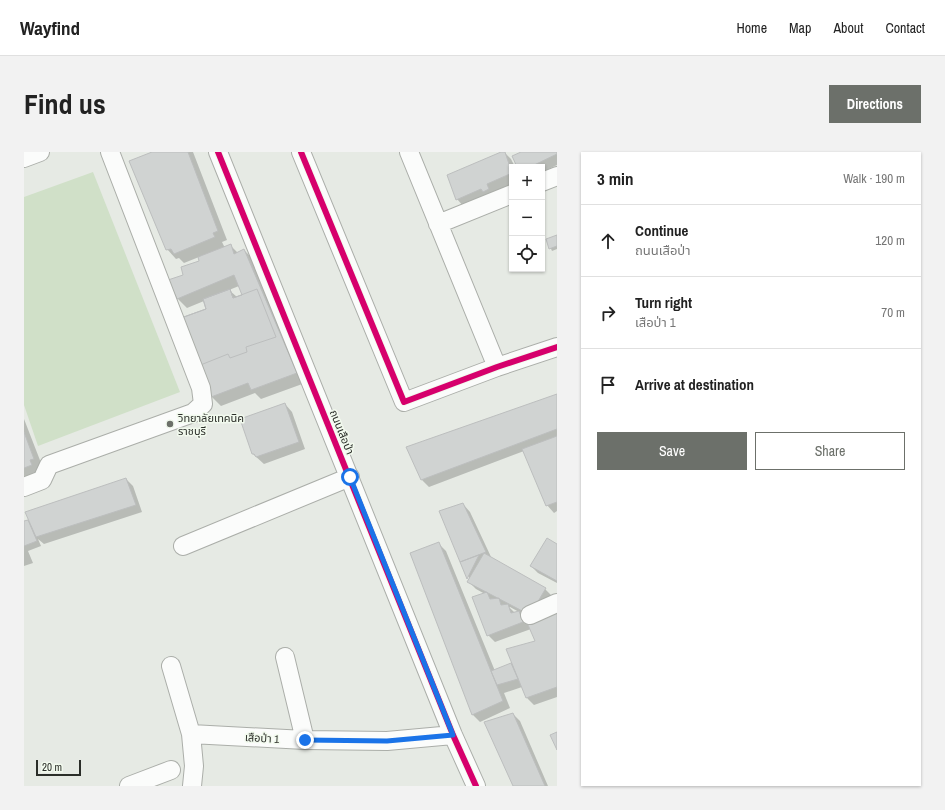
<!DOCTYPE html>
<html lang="en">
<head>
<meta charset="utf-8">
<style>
	:root { --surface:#fff; --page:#f2f2f2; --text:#222; --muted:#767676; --line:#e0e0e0; --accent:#6c706a }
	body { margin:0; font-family:"Archivo Narrow","Noto Sans Thai",sans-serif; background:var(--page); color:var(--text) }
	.controls { position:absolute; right:12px; top:12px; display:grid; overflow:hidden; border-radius:0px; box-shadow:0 1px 3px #0004 }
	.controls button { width:36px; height:36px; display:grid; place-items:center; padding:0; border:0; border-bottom:1px solid var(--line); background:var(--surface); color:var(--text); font:20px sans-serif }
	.scale { position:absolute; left:12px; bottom:10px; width:45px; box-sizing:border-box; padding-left:4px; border:2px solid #2b2e29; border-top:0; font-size:11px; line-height:14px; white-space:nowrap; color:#2b2e29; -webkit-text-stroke:3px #f2faee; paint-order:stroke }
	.stop { position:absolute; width:12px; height:12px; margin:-9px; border:3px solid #1a73e8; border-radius:50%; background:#fff }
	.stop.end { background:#1a73e8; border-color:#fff; box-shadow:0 1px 4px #0008 }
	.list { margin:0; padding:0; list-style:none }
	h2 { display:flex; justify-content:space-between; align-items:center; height:52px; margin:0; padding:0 16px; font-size:17px }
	h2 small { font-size:13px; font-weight:400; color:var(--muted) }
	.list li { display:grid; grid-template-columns:26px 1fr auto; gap:12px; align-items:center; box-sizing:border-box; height:72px; padding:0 16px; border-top:1px solid var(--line) }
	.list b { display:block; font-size:15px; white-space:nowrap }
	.list p { margin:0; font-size:13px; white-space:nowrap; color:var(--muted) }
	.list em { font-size:13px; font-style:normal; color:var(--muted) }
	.actions { display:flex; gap:8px; padding:12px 16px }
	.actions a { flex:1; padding:9px 0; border:1px solid var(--accent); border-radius:0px; text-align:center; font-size:14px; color:var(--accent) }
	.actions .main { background:var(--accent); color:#fff }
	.icon { flex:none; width:22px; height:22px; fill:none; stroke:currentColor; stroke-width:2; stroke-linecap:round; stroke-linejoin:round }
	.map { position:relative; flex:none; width:533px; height:634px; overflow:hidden; border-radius:0px }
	header { display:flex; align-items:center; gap:24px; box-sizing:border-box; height:56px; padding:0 20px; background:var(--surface); border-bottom:1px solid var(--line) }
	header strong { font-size:19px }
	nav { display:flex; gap:22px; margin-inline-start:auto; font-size:14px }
	.intro { display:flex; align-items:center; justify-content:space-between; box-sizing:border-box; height:96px; padding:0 24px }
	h1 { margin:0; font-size:28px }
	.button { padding:10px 18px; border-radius:0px; background:var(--accent); color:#fff; font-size:14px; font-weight:700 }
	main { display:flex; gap:24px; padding:0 24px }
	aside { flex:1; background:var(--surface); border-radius:0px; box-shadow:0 1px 3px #0004 }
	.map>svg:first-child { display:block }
</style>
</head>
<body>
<header>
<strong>Wayfind</strong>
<nav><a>Home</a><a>Map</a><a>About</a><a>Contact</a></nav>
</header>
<div class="intro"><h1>Find us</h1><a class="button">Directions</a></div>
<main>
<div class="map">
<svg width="533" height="634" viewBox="0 0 533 634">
	<rect width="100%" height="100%" fill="#e6eae4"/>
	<!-- garden -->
	<path fill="#d0e0c8" d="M 69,20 L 156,240 L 14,294 L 0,253 L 0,45 Z"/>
	<!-- shadow -->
	<path fill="#0003" fill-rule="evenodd" d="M 131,0 L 169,0 L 203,88 L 198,90 L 201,96 L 207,94 L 214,101 L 220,98 L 230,108 L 281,231 L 237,247 L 231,241 L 197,254 L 187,244 L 184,158 L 180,149 L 163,156 L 154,147 L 146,128 L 161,124 L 176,109 L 175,105 L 160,111 L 155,106 L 152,107 L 143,97 ZM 215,134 L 219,143 L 213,145 L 205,138 Z
		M 480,0 L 487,7 L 491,15 L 488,15 L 488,32 L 440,55 L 433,47 Z
		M 499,0 L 533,0 L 533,13 L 518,20 L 518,15 L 494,15 Z
		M 533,84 L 533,97 L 528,99 L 523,88 Z
		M 533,243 L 533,359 L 530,361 L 523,353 L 500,299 L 405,335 L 398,328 Z
		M 261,252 L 268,260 L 281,297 L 240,312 L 229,302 Z
		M 0,267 L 19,316 L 16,322 L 0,329 Z
		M 102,327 L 109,334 L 118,360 L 20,392 L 14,387 L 17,394 L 4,399 L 9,411 L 0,414 L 0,370 L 4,369 L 7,372 Z
		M 439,352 L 446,360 L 468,407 L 521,437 L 528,444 L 533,455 L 533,545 L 510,553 L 503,546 L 498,535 L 480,541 L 486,556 L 456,570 L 448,562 L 415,392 L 422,399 L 471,519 L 489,511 L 513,490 L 507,477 L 471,490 L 464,483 L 461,442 L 452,437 L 445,430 L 446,428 L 417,360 ZM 485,455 L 486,455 L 495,460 L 491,461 ZM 495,460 L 506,465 L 502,467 Z
		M 533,393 L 533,431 L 514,421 L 507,414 Z
		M 489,562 L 496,569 L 524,634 L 490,634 Z"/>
	<!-- building -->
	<path fill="#d0d3d2" stroke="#bcbebe" d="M 128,0 L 164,0 L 194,79 L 189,81 L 191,85 L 150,102 L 147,97 L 142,98 L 105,9 Z
		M 477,0 L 481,0 L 488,21 L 463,32 L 465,37 L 459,40 L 457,37 L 432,48 L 423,23 Z
		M 497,0 L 533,0 L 533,2 L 506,15 L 493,15 L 488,4 Z
		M 533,83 L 533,94 L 525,97 L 522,87 Z
		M 207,92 L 210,102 L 220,97 L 273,221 L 227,238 L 224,231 L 187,245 L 157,166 L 182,157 L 179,147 L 206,137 L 209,146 L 218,143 L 210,123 L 153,147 L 144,128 L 159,123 L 157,115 L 175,109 L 174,105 Z
		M 206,137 L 209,146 L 233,137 L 252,185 L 222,195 L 223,200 L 206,206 L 204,202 L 174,214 L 157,166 L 182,157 L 179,147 Z
		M 533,242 L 533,277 L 397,328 L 382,295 Z
		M 261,251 L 275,290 L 232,305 L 230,302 L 228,302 L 216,267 Z
		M 0,280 L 10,307 L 6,308 L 8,313 L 0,316 Z
		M 533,284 L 533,350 L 522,354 L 498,297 Z
		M 102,326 L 112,353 L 12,385 L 1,360 Z
		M 439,351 L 462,400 L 436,410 L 415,359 Z
		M 4,368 L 13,389 L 0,394 L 0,369 Z
		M 523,386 L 533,392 L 533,429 L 506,414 Z
		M 415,390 L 479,549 L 448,563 L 386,401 Z
		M 460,401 L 522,436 L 506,463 L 443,430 Z
		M 455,403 L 443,427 L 436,410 Z
		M 463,440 L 466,447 L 475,446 L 477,453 L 484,452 L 487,461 L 495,459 L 499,470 L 463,484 L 448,445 Z
		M 533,454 L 533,535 L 502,546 L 482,497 L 511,489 L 501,466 Z
		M 487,511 L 494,527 L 473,533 L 467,519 Z
		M 489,561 L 521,634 L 489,634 L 460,570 Z
		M 533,580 L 533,598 L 526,583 Z"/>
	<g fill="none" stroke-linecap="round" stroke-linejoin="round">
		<!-- minor casing -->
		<g stroke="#abaea9" stroke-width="20">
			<path id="minor" d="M 194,0 L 429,583 L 452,634
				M 277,0 L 380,250 L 473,215 L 533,195
				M 385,0 L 473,215
				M 0,6 L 16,0
				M 518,30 L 533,24
				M 414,72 L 488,42
				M 0,335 L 18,328 L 25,313 L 169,261 L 179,252 L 177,236 L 86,0
				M 159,394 L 326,325
				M 506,463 L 533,451
				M 261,505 L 281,588
				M 147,514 L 167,582 L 170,614 L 168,634
				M 167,582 L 281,588 L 363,589 L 429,583
				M 105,634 L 147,618"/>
		</g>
		<!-- minor -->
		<use href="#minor" stroke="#fbfcfb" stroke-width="18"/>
		<!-- cycleway casing -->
		<g stroke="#f2faee" stroke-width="8">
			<path id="cycleway" d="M 194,0 L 429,583 L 452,634
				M 277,0 L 380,250 L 473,215 L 533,195"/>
		</g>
		<!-- cycleway -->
		<use href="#cycleway" stroke="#d6006c" stroke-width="6"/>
	</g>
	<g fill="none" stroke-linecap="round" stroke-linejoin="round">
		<!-- route -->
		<path stroke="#1a73e8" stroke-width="5" d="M 281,588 L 363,589 L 429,583 L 326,325"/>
	</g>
	<!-- markers -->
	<circle fill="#6c706a" stroke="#f2faee" stroke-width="1.5" cx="146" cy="272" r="4"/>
	<g text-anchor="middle" stroke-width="3" stroke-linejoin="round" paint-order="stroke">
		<!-- poi labels -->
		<g font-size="11" fill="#2b2e29" stroke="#f2faee" text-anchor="start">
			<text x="154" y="270">วิทยาลัยเทคนิค<tspan x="154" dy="13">ราชบุรี</tspan></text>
		</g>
		<!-- street labels -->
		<g font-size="11" fill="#2b2e29" stroke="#f2faee">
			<text transform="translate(318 280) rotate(68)" y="4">ถนนเสือป่า</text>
			<text transform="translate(238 586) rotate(3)" y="4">เสือป่า 1</text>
		</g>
	</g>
</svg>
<div class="controls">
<button>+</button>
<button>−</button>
<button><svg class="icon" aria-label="locate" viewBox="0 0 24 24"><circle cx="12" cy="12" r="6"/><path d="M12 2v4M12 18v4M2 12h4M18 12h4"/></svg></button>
</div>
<div class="scale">20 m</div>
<div class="stop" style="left:326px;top:325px"></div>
<div class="stop end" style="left:281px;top:588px"></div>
</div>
<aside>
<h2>3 min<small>Walk · 190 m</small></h2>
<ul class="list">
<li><svg class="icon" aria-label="ahead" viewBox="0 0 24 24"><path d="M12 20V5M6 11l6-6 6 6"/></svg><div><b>Continue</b><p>ถนนเสือป่า</p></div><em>120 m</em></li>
<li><svg class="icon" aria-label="right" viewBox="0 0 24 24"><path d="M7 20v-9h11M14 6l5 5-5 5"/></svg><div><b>Turn right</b><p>เสือป่า 1</p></div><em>70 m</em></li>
<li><svg class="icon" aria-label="arrive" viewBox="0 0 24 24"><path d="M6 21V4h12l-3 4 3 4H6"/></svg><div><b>Arrive at destination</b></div></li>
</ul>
<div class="actions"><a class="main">Save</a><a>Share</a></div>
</aside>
</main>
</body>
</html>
